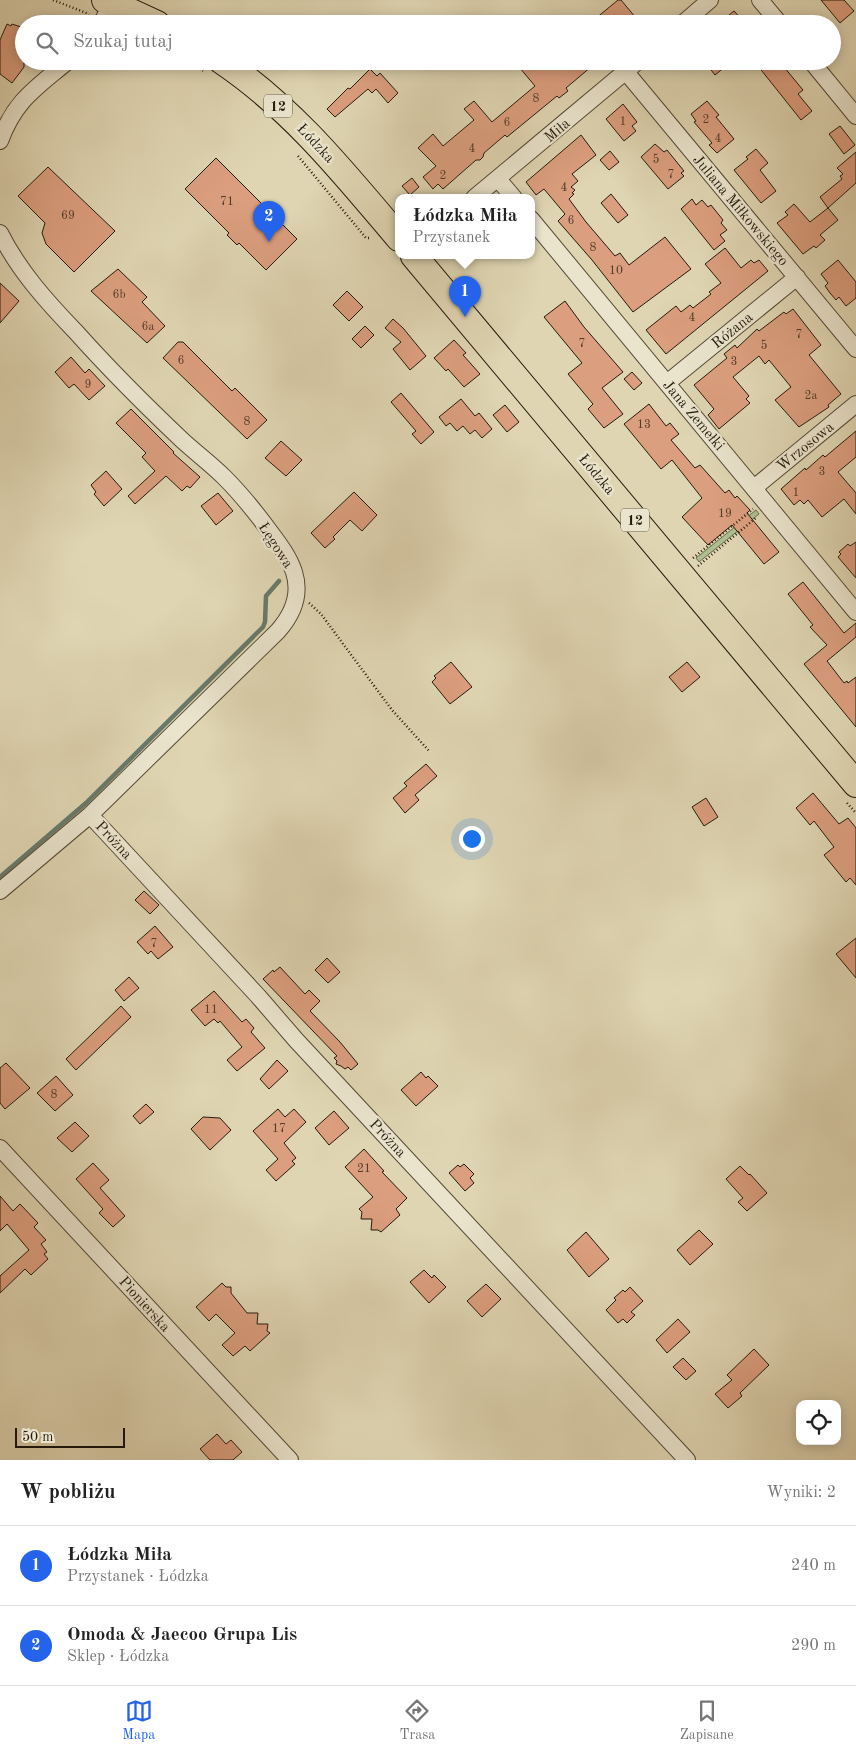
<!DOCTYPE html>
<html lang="pl">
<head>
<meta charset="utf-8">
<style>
	:root { --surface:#fff; --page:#f2f2f2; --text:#222; --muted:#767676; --line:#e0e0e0; --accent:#2563eb }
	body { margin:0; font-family:"Old Standard TT",serif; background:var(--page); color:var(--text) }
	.controls { position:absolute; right:15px; bottom:15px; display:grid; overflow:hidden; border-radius:10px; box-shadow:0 2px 12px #0003 }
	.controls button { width:45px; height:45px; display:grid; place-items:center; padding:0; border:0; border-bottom:1px solid var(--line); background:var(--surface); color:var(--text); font:25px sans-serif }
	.scale { position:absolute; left:15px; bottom:12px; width:110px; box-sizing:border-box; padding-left:5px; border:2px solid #251a0c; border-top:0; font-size:14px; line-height:18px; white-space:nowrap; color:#251a0c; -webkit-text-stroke:4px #eae4cd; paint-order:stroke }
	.you { position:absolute; left:471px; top:838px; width:18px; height:18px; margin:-12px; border:4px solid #fff; border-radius:50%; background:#1a73e8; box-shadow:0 0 0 8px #1a73e833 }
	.badge { display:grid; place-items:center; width:32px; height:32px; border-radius:50%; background:var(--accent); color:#fff; font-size:16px; font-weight:700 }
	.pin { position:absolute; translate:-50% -41px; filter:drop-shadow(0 1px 2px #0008) }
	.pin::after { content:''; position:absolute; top:26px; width:18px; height:15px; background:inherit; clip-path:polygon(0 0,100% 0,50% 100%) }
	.popup { position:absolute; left:395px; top:194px; width:140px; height:65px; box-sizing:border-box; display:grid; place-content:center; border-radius:10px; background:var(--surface); filter:drop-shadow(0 1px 4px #0005); font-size:16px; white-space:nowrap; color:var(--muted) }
	.popup b { font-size:19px; color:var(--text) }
	.popup::after { content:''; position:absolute; left:50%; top:100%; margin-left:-10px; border:10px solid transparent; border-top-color:var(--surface) }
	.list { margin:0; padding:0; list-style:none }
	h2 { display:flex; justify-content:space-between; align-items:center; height:65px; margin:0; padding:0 20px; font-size:21px }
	h2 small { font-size:16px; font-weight:400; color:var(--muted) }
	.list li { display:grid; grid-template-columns:32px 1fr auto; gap:15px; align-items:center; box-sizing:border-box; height:80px; padding:0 20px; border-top:1px solid var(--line) }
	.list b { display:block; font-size:19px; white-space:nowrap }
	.list p { margin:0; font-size:16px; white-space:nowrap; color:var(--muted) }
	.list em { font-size:16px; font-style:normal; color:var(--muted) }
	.icon { flex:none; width:28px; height:28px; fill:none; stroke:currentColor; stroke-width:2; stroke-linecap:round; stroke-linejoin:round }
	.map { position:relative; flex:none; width:856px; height:1460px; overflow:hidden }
	.search { position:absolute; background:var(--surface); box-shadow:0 2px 12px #0003; left:15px; right:15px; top:15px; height:55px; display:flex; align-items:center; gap:12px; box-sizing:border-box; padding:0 18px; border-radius:28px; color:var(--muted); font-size:19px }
	.sheet { height:225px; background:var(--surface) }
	nav { display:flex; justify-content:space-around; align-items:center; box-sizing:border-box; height:70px; border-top:1px solid var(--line); background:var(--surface); font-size:14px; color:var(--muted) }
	nav a { display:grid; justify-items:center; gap:2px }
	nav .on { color:var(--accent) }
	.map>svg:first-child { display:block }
</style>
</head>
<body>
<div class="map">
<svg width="856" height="1460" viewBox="0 0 856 1460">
	<rect width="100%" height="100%" fill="#dfd5b2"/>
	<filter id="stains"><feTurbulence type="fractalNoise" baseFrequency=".004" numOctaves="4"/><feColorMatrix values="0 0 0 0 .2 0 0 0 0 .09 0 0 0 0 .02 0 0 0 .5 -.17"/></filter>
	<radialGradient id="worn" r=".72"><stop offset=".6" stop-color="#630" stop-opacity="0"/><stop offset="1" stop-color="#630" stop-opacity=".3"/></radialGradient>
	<!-- green -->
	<path fill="#aebe8f" stroke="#6a6c4e" d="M 756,510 L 759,514 L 699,562 L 696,558 Z"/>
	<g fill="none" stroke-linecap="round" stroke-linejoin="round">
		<!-- stream -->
		<path stroke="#68796a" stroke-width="4.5" d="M 0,877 L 86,803 L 263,627 L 265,622 L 266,596 L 279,581"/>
	</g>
	<!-- building -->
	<path fill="#db9e7e" stroke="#251a0c" d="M 618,0 L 621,0 L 636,18 L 628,24 L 589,24 Z
		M 821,0 L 844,0 L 854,11 L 840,23 Z
		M 734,11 L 746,24 L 718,24 Z
		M 7,24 L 11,26 L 12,24 L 24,28 L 24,67 L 12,83 L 0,74 L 0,40 Z
		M 514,61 L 598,61 L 566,88 L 568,91 L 559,98 L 557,96 L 507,137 L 505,135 L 484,153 L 483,157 L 480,160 L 476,160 L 443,189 L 438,184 L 433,189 L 423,177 L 436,166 L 418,148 L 433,134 L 443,146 L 474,120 L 464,109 L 474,101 L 492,122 L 535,86 Z
		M 704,61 L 732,61 L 715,75 Z
		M 754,61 L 779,61 L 803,90 L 798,94 L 812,111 L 801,120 Z
		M 370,69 L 377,76 L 380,73 L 398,93 L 388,103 L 376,89 L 372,93 L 368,89 L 335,117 L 327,109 L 348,88 L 350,89 Z
		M 707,101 L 719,115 L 716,117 L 734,139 L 717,153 L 709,145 L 712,143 L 694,122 L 696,121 L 691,114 Z
		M 623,104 L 637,122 L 632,126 L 636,131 L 624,141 L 606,119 Z
		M 840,126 L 855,145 L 844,154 L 829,134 Z
		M 581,135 L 596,155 L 572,174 L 578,181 L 571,187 L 575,190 L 572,193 L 574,194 L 569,199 L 586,222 L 615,256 L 620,253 L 629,265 L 665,237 L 691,269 L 633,312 L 592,260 L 558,221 L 565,214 L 544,189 L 536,195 L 526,182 Z
		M 655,144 L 664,152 L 667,150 L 684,171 L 681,173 L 684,176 L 668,189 L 641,157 Z
		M 756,149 L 768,163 L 760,170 L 776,191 L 761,203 L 734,170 L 748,159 L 746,157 Z
		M 610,151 L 619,162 L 609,170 L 600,160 Z
		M 856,152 L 856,183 L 828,208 L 820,197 L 842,179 L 840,176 L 843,174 L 837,168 Z
		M 216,158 L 297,239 L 266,270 L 239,243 L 237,245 L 227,235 L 229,233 L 185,189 Z
		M 48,167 L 115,231 L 74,272 L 46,244 L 42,233 L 45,223 L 18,196 Z
		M 412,178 L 419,187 L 410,195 L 402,186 Z
		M 611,194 L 628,215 L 618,223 L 601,203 Z
		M 692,199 L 696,205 L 702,200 L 708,207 L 711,205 L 723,220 L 721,223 L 727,230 L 720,235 L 725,241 L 714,250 L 681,209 Z
		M 794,204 L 810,222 L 828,208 L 838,220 L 820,235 L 825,240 L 816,248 L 814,246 L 803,254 L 777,223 L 788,215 L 785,212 Z
		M 725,248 L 741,268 L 751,260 L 754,263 L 759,260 L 768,271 L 666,354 L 646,330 L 676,306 L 681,312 L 690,305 L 693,308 L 711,294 L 709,292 L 721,283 L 705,264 Z
		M 838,260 L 856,282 L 856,298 L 846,306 L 839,297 L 836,300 L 830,293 L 825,286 L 828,283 L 821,274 Z
		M 118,269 L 147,297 L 142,302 L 165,326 L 147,343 L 91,291 Z
		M 0,283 L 19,301 L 0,323 Z
		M 347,291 L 363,307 L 349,321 L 333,305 Z
		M 565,301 L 584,327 L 623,372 L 602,388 L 623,414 L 604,428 L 588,409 L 593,404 L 568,374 L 582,363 L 544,317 Z
		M 793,309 L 821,345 L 809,355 L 841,394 L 828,405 L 829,407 L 799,427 L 775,400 L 791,387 L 769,360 L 765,364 L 759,356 L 733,377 L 749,396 L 746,399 L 750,403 L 719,429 L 708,415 L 714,409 L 694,385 L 727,358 L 724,354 L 735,345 L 737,348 L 757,329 L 759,331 L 784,312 L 786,314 Z
		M 393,319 L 403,328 L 426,356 L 410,370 L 393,349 L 401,342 L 385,328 Z
		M 365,326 L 374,335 L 361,348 L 352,339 Z
		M 454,340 L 466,353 L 463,355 L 480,374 L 464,387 L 448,369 L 446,371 L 434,358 Z
		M 178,342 L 183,342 L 232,391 L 235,388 L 267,420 L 247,439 L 163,358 Z
		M 71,357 L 85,373 L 89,369 L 105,386 L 89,400 L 74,384 L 69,388 L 55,372 Z
		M 632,372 L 642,383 L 634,390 L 624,379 Z
		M 401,393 L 434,432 L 421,444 L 412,434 L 416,431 L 391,402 Z
		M 461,399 L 475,416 L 479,413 L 492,429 L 482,438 L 475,430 L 470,434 L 463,426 L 457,431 L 450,423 L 446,426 L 439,417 Z
		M 649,404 L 666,426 L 670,423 L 679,434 L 671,440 L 695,468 L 700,465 L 725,493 L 729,490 L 735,498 L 737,496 L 750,510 L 747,513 L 779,552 L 764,564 L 732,525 L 708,545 L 682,517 L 702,498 L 672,460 L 661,469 L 624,424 Z
		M 505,405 L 519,422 L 507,432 L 493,415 Z
		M 131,409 L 174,452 L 173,453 L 200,477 L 190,488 L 187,486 L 182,491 L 166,476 L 135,504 L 128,496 L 155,471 L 142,457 L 146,453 L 116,423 Z
		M 856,431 L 856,457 L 838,472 L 856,493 L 856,514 L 844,499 L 822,517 L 808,500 L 804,504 L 800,500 L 794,505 L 781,489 L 805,468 L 806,470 L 823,455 L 825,457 Z
		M 281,441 L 302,460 L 286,476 L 265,458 Z
		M 106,471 L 122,489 L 104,506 L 94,494 L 96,492 L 91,485 Z
		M 354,492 L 377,515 L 362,531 L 350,520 L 333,537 L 335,539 L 325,548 L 311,533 Z
		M 218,493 L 233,511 L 216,525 L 201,506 Z
		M 856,542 L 856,578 L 838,557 L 841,554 L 839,552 L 848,544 L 850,546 Z
		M 803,582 L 844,633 L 856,623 L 856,637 L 827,661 L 844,683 L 847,681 L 848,683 L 856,677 L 856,727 L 804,664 L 827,645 L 810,627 L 813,625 L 788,594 Z
		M 451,662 L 472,687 L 450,704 L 432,682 L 436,678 L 434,676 Z
		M 687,662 L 700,677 L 682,692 L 669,677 Z
		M 426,764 L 437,776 L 415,795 L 419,800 L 405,813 L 393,798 L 407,786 L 404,783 Z
		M 813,793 L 839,824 L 848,818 L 856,828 L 856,885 L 850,878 L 846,882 L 824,855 L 834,847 L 814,821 L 810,825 L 796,808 Z
		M 706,798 L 718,817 L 704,826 L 692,807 Z
		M 144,891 L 159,905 L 150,914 L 135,900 Z
		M 155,926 L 173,947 L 158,959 L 151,951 L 148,954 L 137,942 Z
		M 856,938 L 856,978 L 836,954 Z
		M 327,958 L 340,972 L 328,983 L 315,970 Z
		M 280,967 L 305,994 L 309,990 L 320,1001 L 310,1011 L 340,1042 L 358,1064 L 351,1070 L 348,1067 L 345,1069 L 341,1066 L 336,1064 L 337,1061 L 334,1058 L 337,1056 L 263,979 L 273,970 L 274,972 Z
		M 129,977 L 139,988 L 124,1001 L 115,990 Z
		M 214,991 L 242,1022 L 246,1019 L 254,1028 L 251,1032 L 265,1048 L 237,1071 L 227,1060 L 242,1047 L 220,1021 L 218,1023 L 214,1019 L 205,1026 L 191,1010 Z
		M 121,1006 L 131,1017 L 76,1070 L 66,1059 Z
		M 277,1060 L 288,1071 L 269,1089 L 260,1079 Z
		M 6,1063 L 30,1088 L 5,1109 L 0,1103 L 0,1068 Z
		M 421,1072 L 426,1078 L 428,1076 L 438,1086 L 416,1106 L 401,1090 Z
		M 56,1076 L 73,1095 L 55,1111 L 37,1093 Z
		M 146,1104 L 154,1112 L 140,1124 L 133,1116 Z
		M 278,1109 L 285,1117 L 294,1109 L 306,1122 L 284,1143 L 296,1158 L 292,1161 L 295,1164 L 276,1181 L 266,1170 L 278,1159 L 253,1131 Z
		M 334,1111 L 349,1128 L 329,1145 L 315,1128 Z
		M 203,1117 L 220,1118 L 231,1130 L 210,1150 L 191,1129 Z
		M 75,1122 L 89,1136 L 72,1152 L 57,1138 Z
		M 364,1149 L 384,1171 L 382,1172 L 407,1198 L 396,1209 L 400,1215 L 381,1232 L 378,1230 L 371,1230 L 372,1219 L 361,1219 L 362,1212 L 359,1209 L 373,1197 L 345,1167 Z
		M 93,1163 L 109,1180 L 100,1188 L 125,1216 L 113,1227 L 99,1213 L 103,1209 L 76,1179 Z
		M 464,1164 L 474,1174 L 470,1178 L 474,1183 L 465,1191 L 449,1173 L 458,1165 L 460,1167 Z
		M 740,1166 L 749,1175 L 750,1174 L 767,1193 L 747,1211 L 738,1202 L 743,1198 L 726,1179 Z
		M 0,1196 L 13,1211 L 20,1204 L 38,1223 L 34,1227 L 46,1240 L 41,1244 L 47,1252 L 44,1254 L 48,1259 L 31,1275 L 25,1269 L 0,1293 L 0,1276 L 29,1250 L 7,1224 L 0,1231 Z
		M 699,1230 L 713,1244 L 690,1265 L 677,1250 Z
		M 586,1232 L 609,1259 L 589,1277 L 567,1250 Z
		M 424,1270 L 432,1278 L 434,1275 L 446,1287 L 429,1303 L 410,1282 Z
		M 222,1283 L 226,1287 L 231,1287 L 231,1293 L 247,1313 L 258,1313 L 257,1324 L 268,1324 L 267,1331 L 270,1333 L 250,1351 L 245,1346 L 233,1356 L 222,1345 L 235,1333 L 216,1314 L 209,1321 L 196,1307 Z
		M 486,1284 L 501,1299 L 482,1317 L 467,1301 Z
		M 630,1287 L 643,1301 L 631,1312 L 635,1315 L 627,1323 L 623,1319 L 618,1323 L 606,1310 L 616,1300 L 614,1298 L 623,1290 L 625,1292 Z
		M 678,1319 L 690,1332 L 667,1353 L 656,1340 Z
		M 754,1349 L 769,1365 L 740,1393 L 742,1396 L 728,1408 L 715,1394 L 732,1380 L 727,1375 Z
		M 683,1358 L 696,1371 L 686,1380 L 673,1367 Z
		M 217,1434 L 226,1444 L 231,1440 L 242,1452 L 233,1460 L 210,1460 L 200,1449 Z"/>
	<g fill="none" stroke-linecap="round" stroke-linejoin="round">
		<!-- minor casing -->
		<g stroke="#544936" stroke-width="18">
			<path id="minor" d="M 760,0 L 780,24
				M 101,24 L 112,3
				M 682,24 L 710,0
				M 811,61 L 856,116
				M 626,72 L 856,349
				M 0,141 C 15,100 36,88 68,61
				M 498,179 L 514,198
				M 474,198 L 638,61
				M 531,219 L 856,612
				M 0,233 C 19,271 47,302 76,332 C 110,370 145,405 182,440 C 196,453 211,464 225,478 C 241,494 257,514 271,533 C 280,545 289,557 294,572 C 301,594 293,614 278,631 L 90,815 L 0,891
				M 667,383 L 797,277
				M 754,488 L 856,404
				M 90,815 L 258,996 L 296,1040 L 687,1460
				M 0,1148 L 290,1460"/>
		</g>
		<!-- primary casing -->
		<g stroke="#251a0c" stroke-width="28">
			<path id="primary" d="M 105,0 L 157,24
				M 222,61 C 293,109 344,173 399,238
				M 414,256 L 856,784"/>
		</g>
		<!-- path -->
		<path stroke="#251a0c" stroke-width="2.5" stroke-dasharray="1 2.5" stroke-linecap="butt" d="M 53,0 L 89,14
			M 188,61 L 203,71
			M 298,156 L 366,238 L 371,238
			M 693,558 L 753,509
			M 698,566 L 757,517
			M 309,603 L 321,614 L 392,710 L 430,752
			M 847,803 L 856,813"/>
		<!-- minor -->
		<use href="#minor" stroke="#eae4cd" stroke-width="16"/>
		<!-- primary -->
		<use href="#primary" stroke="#dfd5b2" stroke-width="26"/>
	</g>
	<g text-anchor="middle" stroke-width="4.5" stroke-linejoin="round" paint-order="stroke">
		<!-- number labels -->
		<g font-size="12" fill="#523b28">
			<text x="536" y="102">8</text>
			<text x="706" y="123">2</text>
			<text x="623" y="125">1</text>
			<text x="507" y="126">6</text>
			<text x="718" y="142">4</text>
			<text x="472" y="152">4</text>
			<text x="656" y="163">5</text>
			<text x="671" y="178">7</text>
			<text x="443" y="179">2</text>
			<text x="564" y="191">4</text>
			<text x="227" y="205">71</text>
			<text x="68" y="219">69</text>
			<text x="571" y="224">6</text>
			<text x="593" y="251">8</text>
			<text x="616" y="274">10</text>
			<text x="119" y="298">6b</text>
			<text x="692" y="321">4</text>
			<text x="148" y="330">6a</text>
			<text x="799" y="338">7</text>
			<text x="582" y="347">7</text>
			<text x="764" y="349">5</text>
			<text x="181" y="364">6</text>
			<text x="734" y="365">3</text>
			<text x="88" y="388">9</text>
			<text x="811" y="399">2a</text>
			<text x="247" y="425">8</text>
			<text x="644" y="428">13</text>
			<text x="822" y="475">3</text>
			<text x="796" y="496">1</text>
			<text x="725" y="517">19</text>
			<text x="154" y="947">7</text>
			<text x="211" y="1013">11</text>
			<text x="54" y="1098">8</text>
			<text x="279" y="1132">17</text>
			<text x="364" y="1172">21</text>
		</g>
		<!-- shield labels -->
		<g fill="#eae4cd" stroke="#605746" stroke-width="1">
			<rect x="264" y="94.5" width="28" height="23" rx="4"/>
			<rect x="621" y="508.5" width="28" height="23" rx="4"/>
		</g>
		<g font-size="14" font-weight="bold" fill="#251a0c">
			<text x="278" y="111">12</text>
			<text x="635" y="525">12</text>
		</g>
		<!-- street labels -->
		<g font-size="15" fill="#251a0c" stroke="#eae4cd">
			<text transform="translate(557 130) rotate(-40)" y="5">Miła</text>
			<text transform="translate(316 143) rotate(47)" y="5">Łódzka</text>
			<text transform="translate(741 210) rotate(50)" y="5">Juliana Miłkowskiego</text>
			<text transform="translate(732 330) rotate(-39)" y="5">Różana</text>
			<text transform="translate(694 415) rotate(50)" y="5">Jana Zemełki</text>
			<text transform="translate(805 446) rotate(-39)" y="5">Wrzosowa</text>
			<text transform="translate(597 474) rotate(50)" y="5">Łódzka</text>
			<text transform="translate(276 545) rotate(57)" y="5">Łęgowa</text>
			<text transform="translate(114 840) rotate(47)" y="5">Próżna</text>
			<text transform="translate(388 1138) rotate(47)" y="5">Próżna</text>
			<text transform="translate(145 1304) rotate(48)" y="5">Pionierska</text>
		</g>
	</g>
	<rect width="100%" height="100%" filter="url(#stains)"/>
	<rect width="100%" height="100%" fill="url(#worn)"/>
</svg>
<div class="controls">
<button><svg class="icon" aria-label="locate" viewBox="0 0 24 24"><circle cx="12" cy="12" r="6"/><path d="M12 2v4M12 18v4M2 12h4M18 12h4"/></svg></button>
</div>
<div class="scale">50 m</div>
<div class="you"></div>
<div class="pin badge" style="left:465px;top:317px">1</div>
<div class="popup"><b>Łódzka Miła</b>Przystanek</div>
<div class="pin badge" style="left:269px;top:242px">2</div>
<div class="search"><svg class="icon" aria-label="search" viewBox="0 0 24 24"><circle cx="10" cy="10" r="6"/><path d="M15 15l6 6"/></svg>Szukaj tutaj</div>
</div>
<section class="sheet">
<h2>W pobliżu<small>Wyniki: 2</small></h2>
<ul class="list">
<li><span class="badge">1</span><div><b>Łódzka Miła</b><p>Przystanek · Łódzka</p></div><em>240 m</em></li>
<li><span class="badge">2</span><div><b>Omoda &amp; Jaecoo Grupa Lis</b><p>Sklep · Łódzka</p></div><em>290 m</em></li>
</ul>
</section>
<nav>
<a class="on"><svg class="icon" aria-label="map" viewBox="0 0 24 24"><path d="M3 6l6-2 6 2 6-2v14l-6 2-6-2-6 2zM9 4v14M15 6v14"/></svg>Mapa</a>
<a><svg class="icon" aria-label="directions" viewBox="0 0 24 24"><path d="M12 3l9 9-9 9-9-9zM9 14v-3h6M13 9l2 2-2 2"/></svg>Trasa</a>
<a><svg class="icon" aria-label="saved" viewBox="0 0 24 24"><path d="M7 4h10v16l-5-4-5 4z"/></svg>Zapisane</a>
</nav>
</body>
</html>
